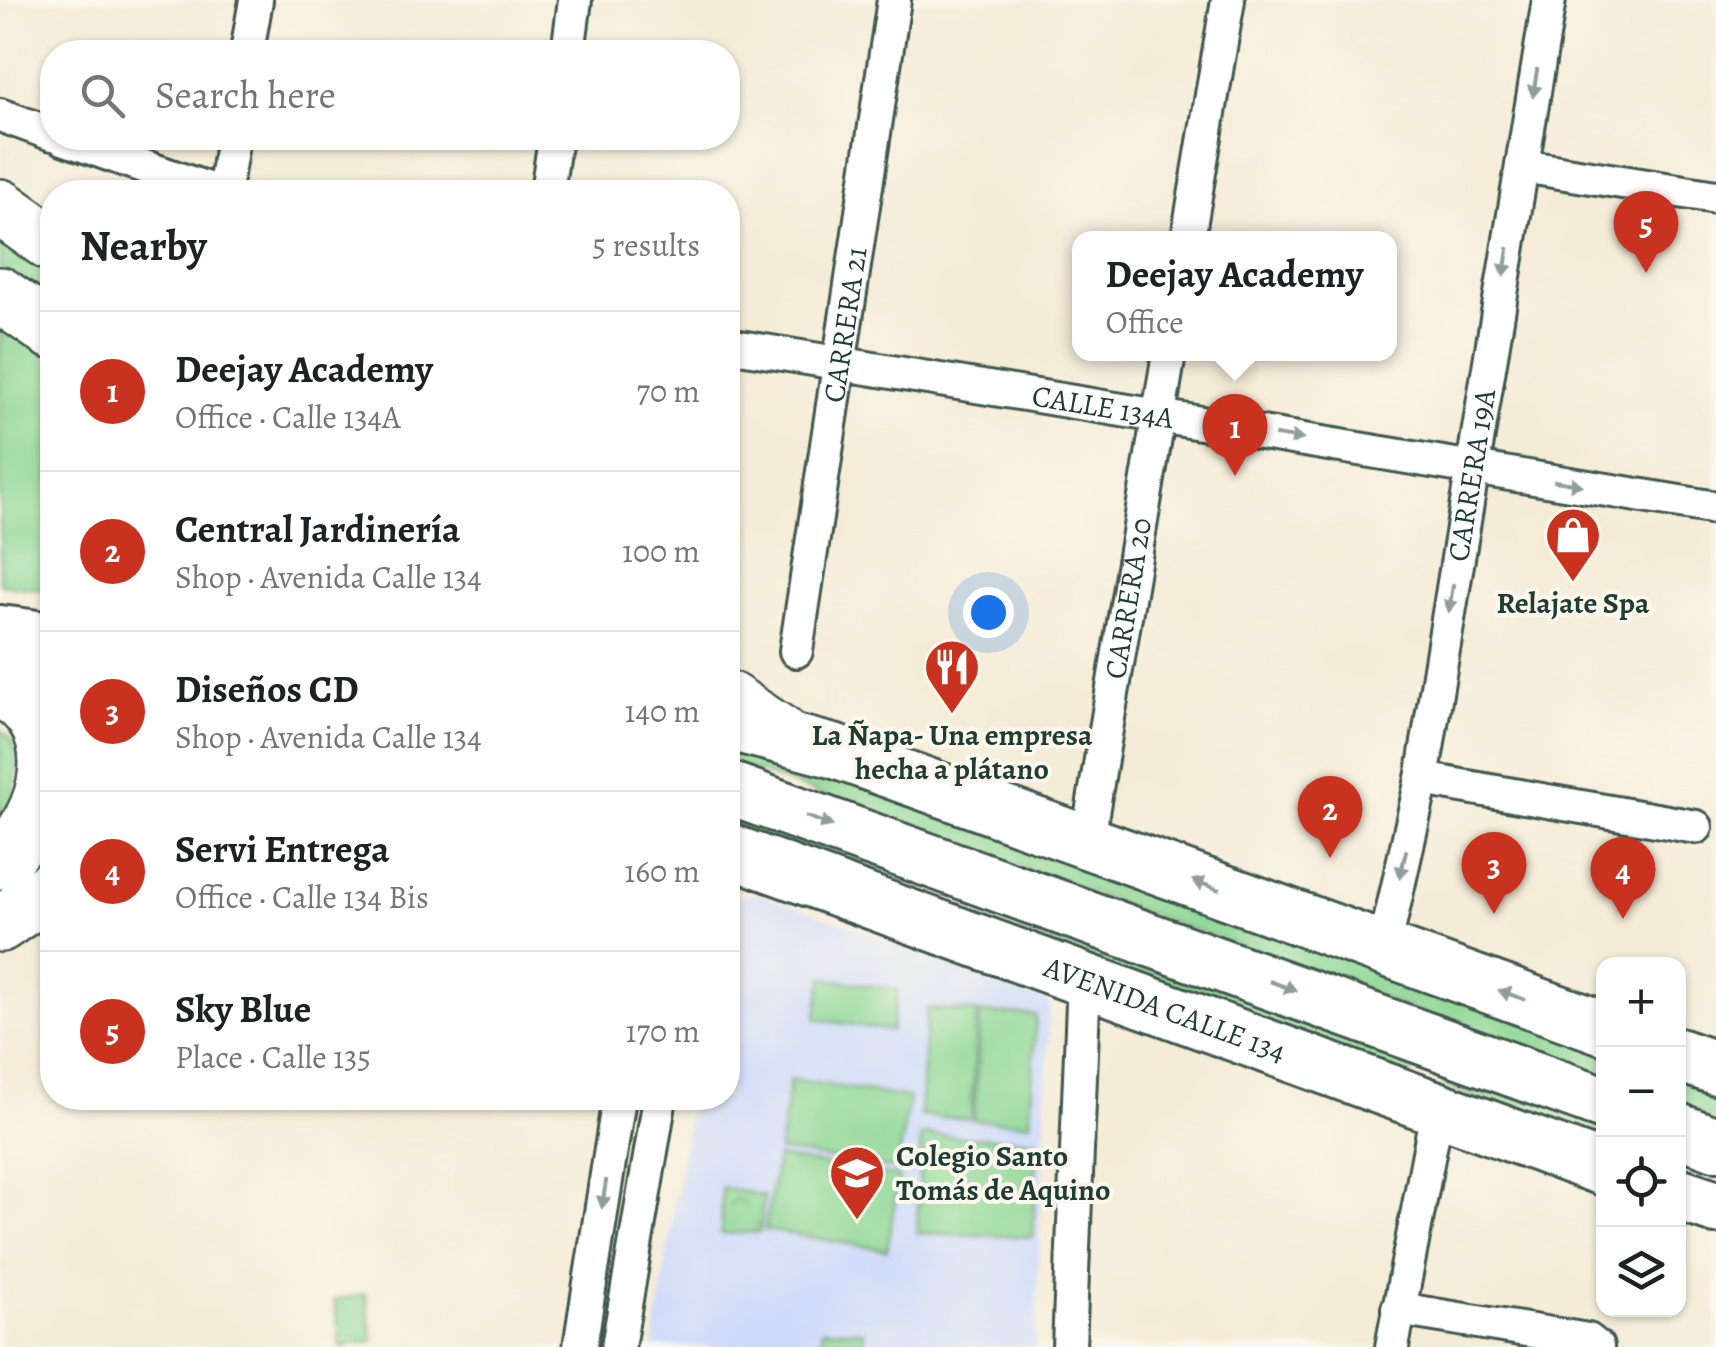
<!DOCTYPE html>
<html lang="en">
<head>
<meta charset="utf-8">
<style>
	:root { --surface:#fff; --page:#f6f6f6; --text:#202124; --muted:#757577; --line:#e0e0e0; --accent:#c8321e }
	body { margin:0; font-family:Alegreya,serif; background:var(--page); color:var(--text) }
	.controls { position:absolute; right:30px; bottom:30px; display:grid; overflow:hidden; border-radius:20px; box-shadow:0 2px 8px #0004 }
	.controls button { width:90px; height:90px; display:grid; place-items:center; padding:0; border:0; border-bottom:2px solid var(--line); background:var(--surface); color:var(--text); font:50px sans-serif }
	.you { position:absolute; left:988px; top:612px; width:35px; height:35px; margin:-25px; border:8px solid #fff; border-radius:50%; background:#1a73e8; box-shadow:0 0 0 15px #1a73e833 }
	.badge { display:grid; place-items:center; width:65px; height:65px; border-radius:50%; background:var(--accent); color:#fff; font-size:32px; font-weight:700 }
	.pin { position:absolute; translate:-50% -82px; filter:drop-shadow(0 2px 5px #0008) }
	.pin::after { content:''; position:absolute; top:52px; width:35px; height:30px; background:inherit; clip-path:polygon(0 0,100% 0,50% 100%) }
	.popup { position:absolute; left:1072px; top:231px; width:325px; height:130px; box-sizing:border-box; display:grid; place-content:center; border-radius:20px; background:var(--surface); filter:drop-shadow(0 2px 8px #0005); font-size:32px; white-space:nowrap; color:var(--muted) }
	.popup b { font-size:38px; color:var(--text) }
	.popup::after { content:''; position:absolute; left:50%; top:100%; margin-left:-20px; border:20px solid transparent; border-top-color:var(--surface) }
	.list { margin:0; padding:0; list-style:none }
	h2 { display:flex; justify-content:space-between; align-items:center; height:130px; margin:0; padding:0 40px; font-size:42px }
	h2 small { font-size:32px; font-weight:400; color:var(--muted) }
	.list li { display:grid; grid-template-columns:65px 1fr auto; gap:30px; align-items:center; box-sizing:border-box; height:160px; padding:0 40px; border-top:2px solid var(--line) }
	.list b { display:block; font-size:38px; white-space:nowrap }
	.list p { margin:0; font-size:32px; white-space:nowrap; color:var(--muted) }
	.list em { font-size:32px; font-style:normal; color:var(--muted) }
	.icon { flex:none; width:55px; height:55px; fill:none; stroke:currentColor; stroke-width:2; stroke-linecap:round; stroke-linejoin:round }
	.map { position:relative; flex:none; width:1716px; height:1347px; overflow:hidden }
	.search { position:absolute; background:var(--surface); box-shadow:0 2px 8px #0004; left:40px; top:40px; width:700px; height:110px; display:flex; align-items:center; gap:25px; box-sizing:border-box; padding:0 35px; border-radius:40px; color:var(--muted); font-size:38px }
	.panel { position:absolute; background:var(--surface); box-shadow:0 2px 8px #0004; left:40px; top:180px; width:700px; height:930px; border-radius:40px }
	.map>svg:first-child { display:block }
</style>
</head>
<body>
<div class="map">
<svg width="1716" height="1347" viewBox="0 0 1716 1347">
	<defs>
		<pattern id="park-crowns" width="20" height="18" patternUnits="userSpaceOnUse" patternTransform="scale(2.5)"><rect width="20" height="18" fill="#89d592"/><path d="M2 6a3 3 0 1 1 6 0M12 15a3 3 0 1 1 6 0" fill="none" stroke="#6fae78"/></pattern>
	</defs>
	<rect width="100%" height="100%" fill="#fbf7ec"/>
	<filter id="ink" filterUnits="userSpaceOnUse"><feTurbulence type="fractalNoise" baseFrequency=".01" numOctaves="2"/><feDisplacementMap in="SourceGraphic" scale="20" xChannelSelector="R" yChannelSelector="G"/><feConvolveMatrix kernelMatrix="1 2 1 2 8 2 1 2 1" color-interpolation-filters="sRGB"/></filter>
	<filter id="wash" filterUnits="userSpaceOnUse"><feTurbulence type="fractalNoise" baseFrequency=".0048" numOctaves="4" result="noise"/><feDisplacementMap in="SourceGraphic" scale="40" xChannelSelector="R" yChannelSelector="G"/><feGaussianBlur stdDeviation="2.25" result="paint"/><feColorMatrix in="noise" values="0 0 0 0 0 0 0 0 0 0 0 0 0 0 0 0 0 1.4 0 .05"/><feComposite in="paint" operator="in"/></filter>
	<g filter="url(#wash)">
		<rect width="100%" height="100%" fill="#f5ecd7"/>
		<!-- built -->
		<path fill="#cedafa" d="M 756,893 L 1036,991 L 1050,1004 L 1035,1347 L 653,1347 L 691,1098 L 728,1098 L 728,903 Z"/>
		<!-- green -->
		<path fill="#89d592" stroke="#548963" stroke-width="2.5" d="M 0,231 L 52,267 L 52,310 L 0,275 Z
			M 0,311 L 52,348 L 52,591 L 0,584 Z
			M 0,730 C 31,750 15,796 0,821 Z
			M 728,734 L 1603,1038 L 1603,1079 L 728,761 Z
			M 728,796 L 925,873 L 911,895 L 728,831 Z
			M 993,907 L 1414,1047 L 1418,1065 L 1407,1080 L 978,921 Z
			M 823,978 L 898,990 L 891,1031 L 816,1019 Z
			M 927,1009 L 977,1012 L 971,1119 L 920,1116 Z
			M 980,1013 L 1036,1015 L 1030,1123 L 974,1120 Z
			M 1678,1064 L 1716,1078 L 1716,1120 L 1679,1106 Z
			M 1449,1073 L 1603,1113 L 1603,1148 L 1443,1085 Z
			M 790,1079 L 909,1098 L 897,1169 L 779,1151 Z
			M 921,1135 L 1037,1140 L 1033,1237 L 917,1233 Z
			M 777,1157 L 899,1177 L 887,1250 L 765,1230 Z
			M 366,1294 L 373,1341 L 341,1347 L 334,1300 Z
			M 822,1329 L 864,1331 L 863,1347 L 821,1347 Z"/>
		<!-- park -->
		<path fill="url(#park-crowns)" stroke="#548963" stroke-width="2.5" d="M 722,1187 L 764,1196 L 760,1232 L 721,1234 Z"/>
	</g>
	<g filter="url(#ink)">
		<g fill="none" stroke-linecap="round" stroke-linejoin="round">
			<!-- street casing -->
			<g stroke="#3f574c" stroke-width="38">
				<g id="street">
					<path d="M 247,52 L 256,0"/>
					<path d="M 568,52 L 575,0"/>
					<path d="M 0,115 L 52,134"/>
					<path d="M 63,138 L 216,192"/>
					<path d="M 1522,166 L 1716,197"/>
					<path d="M 224,192 L 233,138"/>
					<path d="M 547,192 L 555,138"/>
					<path d="M 1188,238 L 1228,0"/>
					<path id="s1" d="M 728,345 L 1716,508"/>
					<path id="s2" d="M 796,651 L 894,0"/>
					<path d="M 1422,779 L 1696,827"/>
					<path id="s3" d="M 1087,843 L 1169,354"/>
					<path id="s4" d="M 1384,949 L 1422,779 L 1549,0"/>
					<path d="M 1398,1309 L 1588,1340 L 1597,1347"/>
					<path d="M 580,1347 L 619,1098"/>
					<path d="M 618,1347 L 660,1098"/>
					<path d="M 1069,1347 L 1084,979"/>
					<path d="M 1392,1347 L 1437,1111"/>
				</g>
			</g>
			<!-- primary casing -->
			<g stroke="#3f574c" stroke-width="58">
				<g id="primary">
					<path d="M 0,632 L 52,639"/>
					<path d="M 0,678 L 52,683"/>
					<path d="M 737,726 L 833,751 L 1604,1028"/>
					<path d="M 728,788 L 1604,1103"/>
					<path id="s5" d="M 728,850 L 1604,1169"/>
					<path d="M 1678,1055 L 1716,1068"/>
					<path d="M 1678,1130 L 1716,1144"/>
					<path d="M 1678,1194 L 1716,1207"/>
				</g>
			</g>
			<!-- highway casing -->
			<g stroke="#3f574c" stroke-width="60">
				<path id="highway" d="M 0,207 L 52,244
					M 0,295 L 52,331
					M 0,689 C 74,725 50,816 0,861
					M 728,699 L 781,734
					M 0,924 L 52,888"/>
			</g>
			<!-- street -->
			<use href="#street" stroke="#fff" stroke-width="32"/>
			<!-- primary -->
			<use href="#primary" stroke="#fff" stroke-width="52"/>
			<!-- highway -->
			<use href="#highway" stroke="#fff" stroke-width="55"/>
		</g>
		<!-- one-way arrows -->
		<defs><path id="oneway-solid" d="M-6-.8H1V-3.2L6.5 0L1 3.2V.8H-6Z" transform="scale(2.5)"/></defs>
		<g fill="#8f9e9a">
			<use href="#oneway-solid" transform="translate(1535 83) rotate(99)"/>
			<use href="#oneway-solid" transform="translate(1506 262) rotate(99)"/>
			<use href="#oneway-solid" transform="translate(1289 437) rotate(9)"/>
			<use href="#oneway-solid" transform="translate(1568 483) rotate(9)"/>
			<use href="#oneway-solid" transform="translate(1451 598) rotate(99)"/>
			<use href="#oneway-solid" transform="translate(819 821) rotate(20)"/>
			<use href="#oneway-solid" transform="translate(1403 864) rotate(103)"/>
			<use href="#oneway-solid" transform="translate(1206 885) rotate(-160)"/>
			<use href="#oneway-solid" transform="translate(1283 986) rotate(20)"/>
			<use href="#oneway-solid" transform="translate(1512 995) rotate(-160)"/>
			<use href="#oneway-solid" transform="translate(604 1194) rotate(99)"/>
		</g>
	</g>
	<!-- icons -->
	<defs>
		<g id="shop-pin" transform="scale(2.875)"><path d="M0 17L-7.5 6A9.5 9.5 0 1 1 7.5 6Z" fill="#c8321e" stroke="#fbf7ec"/><path d="M-5-2.5h2.3a2.7 3.5 0 0 1 5.4 0H5L5.5 6h-11ZM-1.5-2.5h3a1.5 2.3 0 0 0-3 0Z" fill="#fff"/></g>
		<g id="restaurant-pin" transform="scale(2.875)"><path d="M0 17L-7.5 6A9.5 9.5 0 1 1 7.5 6Z" fill="#c8321e" stroke="#fbf7ec"/><path d="M-5-6h1v4h1v-4h1v4h1v-4h1v5L-1.5 .5V6h-2V.5L-5-1ZM5-6V6H3V1.5H1.5Q1.5-4 5-6Z" fill="#fff"/></g>
		<g id="school-pin" transform="scale(2.875)"><path d="M0 17L-7.5 6A9.5 9.5 0 1 1 7.5 6Z" fill="#c8321e" stroke="#fbf7ec"/><path d="M0-5L7-2L0 1L-7-2ZM-4 1L0 2.5L4 1V4Q0 6-4 4Z" fill="#fff"/></g>
	</defs>
	<g fill-rule="evenodd">
		<use href="#shop-pin" x="1573" y="535"/>
		<use href="#restaurant-pin" x="952" y="667"/>
		<use href="#school-pin" x="857" y="1173"/>
	</g>
	<g text-anchor="middle" stroke-width="8" stroke-linejoin="round" paint-order="stroke">
		<!-- street labels -->
		<g font-size="30" fill="#1f3d34" stroke="#fbf7ec">
			<text dy="10" stroke="none"><textPath href="#s2" startOffset="330">CARRERA 21</textPath></text>
			<text dy="10" stroke="none"><textPath href="#s1" startOffset="380">CALLE 134A</textPath></text>
			<text dy="10" stroke="none"><textPath href="#s4" startOffset="482">CARRERA 19A</textPath></text>
			<text dy="10" stroke="none"><textPath href="#s3" startOffset="248">CARRERA 20</textPath></text>
			<text dy="10" stroke="none"><textPath href="#s5" startOffset="465">AVENIDA CALLE 134</textPath></text>
		</g>
		<!-- poi labels -->
		<g font-size="30" font-weight="bold" fill="#1f3d34" stroke="#fbf7ec">
			<text x="1573" y="613">Relajate Spa</text>
			<text x="952" y="745">La Ñapa- Una empresa<tspan x="952" dy="34">hecha a plátano</tspan></text>
			<text x="896" y="1166" text-anchor="start">Colegio Santo<tspan x="896" dy="34">Tomás de Aquino</tspan></text>
		</g>
	</g>
</svg>
<div class="controls">
<button>+</button>
<button>−</button>
<button><svg class="icon" aria-label="locate" viewBox="0 0 24 24"><circle cx="12" cy="12" r="6"/><path d="M12 2v4M12 18v4M2 12h4M18 12h4"/></svg></button>
<button><svg class="icon" aria-label="layers" viewBox="0 0 24 24"><path d="M12 4l9 5-9 5-9-5zM3 14l9 5 9-5"/></svg></button>
</div>
<div class="you"></div>
<div class="pin badge" style="left:1235px;top:476px">1</div>
<div class="popup"><b>Deejay Academy</b>Office</div>
<div class="pin badge" style="left:1330px;top:858px">2</div>
<div class="pin badge" style="left:1494px;top:914px">3</div>
<div class="pin badge" style="left:1623px;top:919px">4</div>
<div class="pin badge" style="left:1646px;top:273px">5</div>
<div class="search"><svg class="icon" aria-label="search" viewBox="0 0 24 24"><circle cx="10" cy="10" r="6"/><path d="M15 15l6 6"/></svg>Search here</div>
<section class="panel">
<h2>Nearby<small>5 results</small></h2>
<ul class="list">
<li><span class="badge">1</span><div><b>Deejay Academy</b><p>Office · Calle 134A</p></div><em>70 m</em></li>
<li><span class="badge">2</span><div><b>Central Jardinería</b><p>Shop · Avenida Calle 134</p></div><em>100 m</em></li>
<li><span class="badge">3</span><div><b>Diseños CD</b><p>Shop · Avenida Calle 134</p></div><em>140 m</em></li>
<li><span class="badge">4</span><div><b>Servi Entrega</b><p>Office · Calle 134 Bis</p></div><em>160 m</em></li>
<li><span class="badge">5</span><div><b>Sky Blue</b><p>Place · Calle 135</p></div><em>170 m</em></li>
</ul>
</section>
</div>
</body>
</html>
